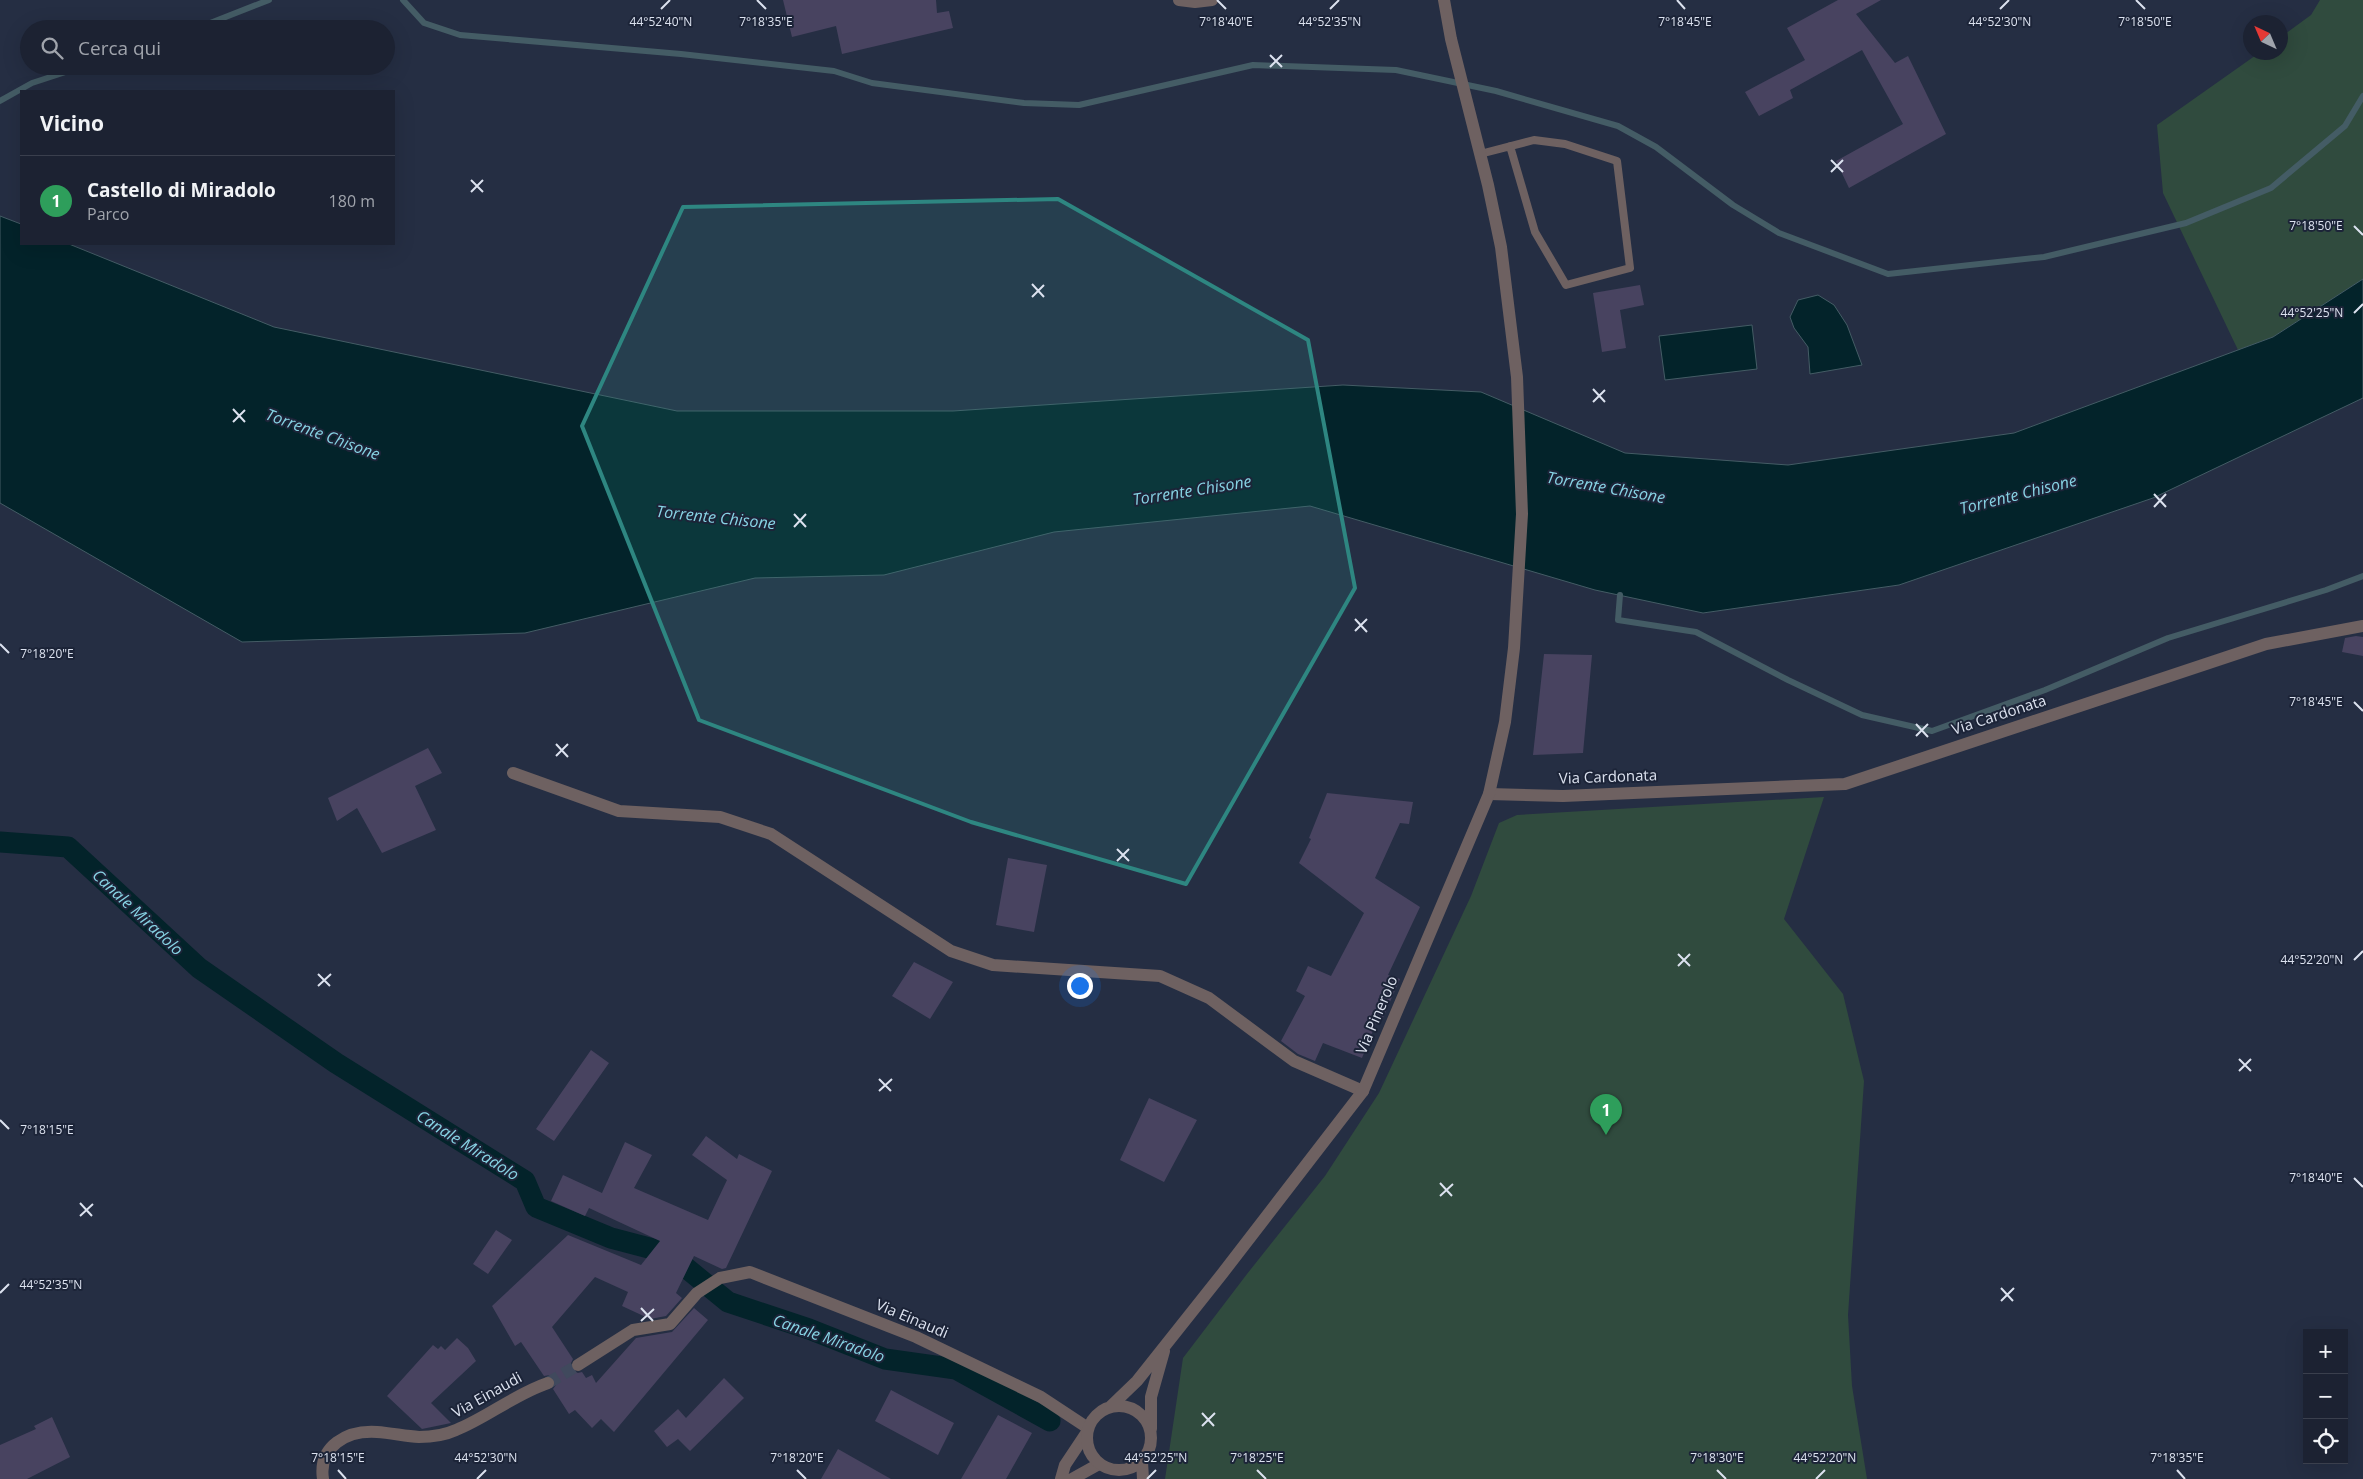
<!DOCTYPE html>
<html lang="it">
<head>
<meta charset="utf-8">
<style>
	:root { --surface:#1c2232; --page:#252a3a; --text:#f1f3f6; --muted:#a0a4ac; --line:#3a3f4d; --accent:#2563eb }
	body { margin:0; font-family:"Open Sans",sans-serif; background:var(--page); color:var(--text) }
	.controls { position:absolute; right:15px; bottom:15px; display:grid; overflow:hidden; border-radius:0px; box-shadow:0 5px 20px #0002 }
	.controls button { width:45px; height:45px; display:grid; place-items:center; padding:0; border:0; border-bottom:1px solid var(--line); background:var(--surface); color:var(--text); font:25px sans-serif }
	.compass { position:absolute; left:2243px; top:15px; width:45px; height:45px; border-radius:50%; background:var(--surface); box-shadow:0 5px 20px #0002; rotate:316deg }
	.you { position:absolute; left:1079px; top:985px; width:18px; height:18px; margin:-12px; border:4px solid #fff; border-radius:50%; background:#1a73e8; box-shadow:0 0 0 8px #1a73e833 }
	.badge { display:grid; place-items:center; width:32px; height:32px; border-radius:50%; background:var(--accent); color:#fff; font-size:16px; font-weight:700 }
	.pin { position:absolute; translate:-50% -41px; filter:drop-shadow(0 1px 2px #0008) }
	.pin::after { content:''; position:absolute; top:26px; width:18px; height:15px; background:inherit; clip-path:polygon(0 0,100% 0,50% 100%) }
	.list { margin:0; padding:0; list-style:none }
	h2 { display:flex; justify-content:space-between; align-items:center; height:65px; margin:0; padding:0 20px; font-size:21px }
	h2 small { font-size:16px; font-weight:400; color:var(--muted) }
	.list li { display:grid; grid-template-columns:32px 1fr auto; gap:15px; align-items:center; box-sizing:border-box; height:90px; padding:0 20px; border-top:1px solid var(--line) }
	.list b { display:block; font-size:19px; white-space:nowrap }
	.list p { margin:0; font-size:16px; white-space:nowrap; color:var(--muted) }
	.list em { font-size:16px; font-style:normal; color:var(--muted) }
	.icon { flex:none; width:28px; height:28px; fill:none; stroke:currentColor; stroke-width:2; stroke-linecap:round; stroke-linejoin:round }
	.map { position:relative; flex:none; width:2363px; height:1479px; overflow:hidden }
	.search { position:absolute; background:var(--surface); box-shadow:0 5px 20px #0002; left:20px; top:20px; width:375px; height:55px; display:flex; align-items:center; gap:12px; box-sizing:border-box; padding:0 18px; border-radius:28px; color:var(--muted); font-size:19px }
	.panel { position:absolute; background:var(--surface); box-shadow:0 5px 20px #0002; left:20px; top:90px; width:375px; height:155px; border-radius:0px }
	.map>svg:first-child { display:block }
</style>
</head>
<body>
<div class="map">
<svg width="2363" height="1479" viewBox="0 0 2363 1479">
	<rect width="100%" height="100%" fill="#252e43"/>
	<!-- green -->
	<path fill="#304b3e" d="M 2320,0 L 2363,0 L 2363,279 L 2273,337 L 2238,350 L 2163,193 L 2157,125 L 2259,53 L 2280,52 L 2281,37 L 2311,15 Z
		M 1824,797 L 1784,919 L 1843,994 L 1864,1081 L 1848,1315 L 1852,1386 L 1867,1479 L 1165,1479 L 1183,1358 L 1247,1274 L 1325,1176 L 1379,1093 L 1471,896 L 1499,823 L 1517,815 Z"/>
	<!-- water -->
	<path fill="#03232a" stroke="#445c65" d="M 0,216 L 21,224 L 21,244 L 69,244 L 274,327 L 677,411 L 953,411 L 1343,385 L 1481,392 L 1625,453 L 1788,465 L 2014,433 L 2273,337 L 2363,279 L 2363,398 L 2153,498 L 1899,585 L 1703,613 L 1595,590 L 1310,506 L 1054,532 L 884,575 L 755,578 L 525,633 L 242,642 L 0,503 Z
		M 1818,295 L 1834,305 L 1847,325 L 1862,365 L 1810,374 L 1808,347 L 1794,328 L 1790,317 L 1798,300 Z
		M 1752,325 L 1757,369 L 1665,380 L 1659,336 Z"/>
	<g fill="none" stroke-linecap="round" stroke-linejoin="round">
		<!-- stream -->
		<path stroke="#445c65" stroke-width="6" d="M 403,0 L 424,23 L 460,35 L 681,54 L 834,71 L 872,83 L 1024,103 L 1079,105 L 1253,65 L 1396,70 L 1496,91 L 1618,126 L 1656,147 L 1733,205 L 1779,233 L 1888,274 L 2044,257 L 2186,223 L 2271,188 L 2345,126 L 2363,96
			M 195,29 L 269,0
			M 0,101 L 32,83 L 84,66
			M 1620,595 L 1618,620 L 1696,632 L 1788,680 L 1862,715 L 1932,731 L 2045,690 L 2168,638 L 2326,590 L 2363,576"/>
		<!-- canal -->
		<path stroke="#03232a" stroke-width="21" d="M 0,842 L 68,847 L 199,968 L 336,1063 L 525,1181 L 536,1207 L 611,1238 L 668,1253 L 728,1302 L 809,1329 L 885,1359 L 956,1369 L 1050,1421"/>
	</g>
	<!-- building -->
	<path fill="#484360" d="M 783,0 L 936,0 L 937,13 L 949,11 L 953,28 L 842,54 L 836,26 L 792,37 Z
		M 1838,0 L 1881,0 L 1856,14 L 1895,63 L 1908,56 L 1946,134 L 1849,188 L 1836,161 L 1903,124 L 1862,50 L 1790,90 L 1793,98 L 1759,116 L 1745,92 L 1805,60 L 1787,28 Z
		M 1640,285 L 1644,305 L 1620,310 L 1626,348 L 1602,352 L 1593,293 Z
		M 2356,636 L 2363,637 L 2363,656 L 2342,652 L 2345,638 Z
		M 1544,654 L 1592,655 L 1583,753 L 1533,755 Z
		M 428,748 L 442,773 L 415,786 L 436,830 L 382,853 L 357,808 L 337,821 L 328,798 Z
		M 1327,793 L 1413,802 L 1409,824 L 1400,823 L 1375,878 L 1420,907 L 1388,975 L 1400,979 L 1382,1020 L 1378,1018 L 1362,1058 L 1323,1043 L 1315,1061 L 1298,1054 L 1281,1041 L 1305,996 L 1296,991 L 1308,966 L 1331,976 L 1364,913 L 1299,863 L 1311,839 L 1309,838 Z
		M 1008,858 L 1047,865 L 1034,932 L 996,925 Z
		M 914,962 L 953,982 L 930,1019 L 892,996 Z
		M 591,1050 L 609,1063 L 554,1141 L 536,1129 Z
		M 1149,1098 L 1197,1120 L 1164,1182 L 1120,1160 Z
		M 706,1136 L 737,1159 L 739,1154 L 772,1171 L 726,1268 L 722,1269 L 694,1256 L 676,1293 L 682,1298 L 666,1316 L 650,1319 L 622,1306 L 628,1292 L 595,1277 L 552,1327 L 573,1359 L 570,1365 L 571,1370 L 578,1373 L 582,1372 L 586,1378 L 592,1375 L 596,1383 L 636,1338 L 672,1332 L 694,1308 L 708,1320 L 614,1432 L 601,1419 L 592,1428 L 575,1410 L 569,1414 L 553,1389 L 556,1385 L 555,1380 L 550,1375 L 544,1376 L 521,1342 L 515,1346 L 492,1306 L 568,1235 L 641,1265 L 660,1241 L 589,1208 L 585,1216 L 551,1201 L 563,1175 L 602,1193 L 625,1142 L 652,1155 L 634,1188 L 708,1220 L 727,1180 L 692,1155 Z
		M 496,1230 L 512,1240 L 488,1274 L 473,1264 Z
		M 457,1338 L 468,1348 L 476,1361 L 431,1403 L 451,1423 L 422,1429 L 387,1396 L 433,1345 L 438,1349 L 441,1346 L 445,1350 Z
		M 724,1378 L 744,1398 L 690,1451 L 678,1439 L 667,1447 L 654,1431 L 678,1409 L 686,1418 Z
		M 891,1390 L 954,1423 L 938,1455 L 875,1421 Z
		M 998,1415 L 1032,1433 L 1006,1479 L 961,1479 Z
		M 52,1417 L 70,1457 L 27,1479 L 0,1479 L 0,1445 L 36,1429 L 34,1426 Z
		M 838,1449 L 891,1479 L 821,1479 Z"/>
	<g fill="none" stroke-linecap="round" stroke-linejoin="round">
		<!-- minor-tunnel -->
		<path stroke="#40495d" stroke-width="12" stroke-dasharray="12 6" stroke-linecap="butt" d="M 548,1383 L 578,1365"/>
		<!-- service -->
		<path stroke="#6e6161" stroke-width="8" d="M 1480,154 L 1534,140 L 1565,144 L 1617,161 L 1630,268 L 1566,285 L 1535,232 L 1510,146"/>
		<!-- minor -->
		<path stroke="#6e6161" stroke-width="12" d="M 1179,0 L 1195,2 L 1212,0
			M 513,773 L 619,811 L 720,817 L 771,834 L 951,951 L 993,965 L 1160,976 L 1209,998 L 1294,1061 L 1363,1091
			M 1489,794 L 1563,796 L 1845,784 L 2266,644 L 2363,626
			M 578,1365 L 633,1330 L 670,1324 L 697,1293 L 720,1278 L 750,1272 L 916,1337 L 1041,1397 L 1088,1428
			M 323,1479 C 318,1446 347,1430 377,1432 C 391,1433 405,1436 419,1437 C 431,1437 445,1435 456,1430 C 488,1417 515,1394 548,1383
			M 1061,1479 L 1065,1465 L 1087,1432
			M 1072,1479 L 1099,1464"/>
		<!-- tertiary -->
		<path stroke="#6e6161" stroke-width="12" d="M1087 1438a32 32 0 1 1 64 0a32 32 0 1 1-64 0Z
			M 1110,1407 L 1137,1381 L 1222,1274 L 1363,1091 L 1489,794 L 1505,722 L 1514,648 L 1522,514 L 1517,377 L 1501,247 L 1488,185 L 1451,39 L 1444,0
			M 1151,1429 L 1151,1397 L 1164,1351
			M 1142,1461 L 1143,1479"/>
	</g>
	<!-- marked area -->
	<path fill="#2e8681" fill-opacity="0.2" stroke="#2e8681" stroke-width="4" stroke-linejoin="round" d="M 1058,199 L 1308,340 L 1355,588 L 1186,884 L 971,822 L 699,720 L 582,426 L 683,207 Z"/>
	<!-- ticks -->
	<path fill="none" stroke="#dce2ef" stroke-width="2" d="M 757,0 L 766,9M 1217,0 L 1226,9M 1677,0 L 1685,9M 2136,0 L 2145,9M 661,9 L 670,0M 1330,9 L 1339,0M 2000,9 L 2009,0M 1270,55 L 1282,67M 1270,67 L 1282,55M 1831,160 L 1843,172M 1831,172 L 1843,160M 471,180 L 483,192M 471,192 L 483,180M 2354,226 L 2363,235M 1032,284 L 1044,297M 1032,297 L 1044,285M 2354,313 L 2363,304M 1593,389 L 1605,402M 1593,402 L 1605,390M 233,409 L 245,422M 233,422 L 245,410M 2154,494 L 2166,507M 2154,507 L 2166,494M 794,514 L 806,527M 794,527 L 806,514M 1355,619 L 1367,632M 1355,631 L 1367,619M 0,644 L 9,653M 2354,702 L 2363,711M 1916,724 L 1928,737M 1916,736 L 1928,724M 556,744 L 568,757M 556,756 L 568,744M 1117,849 L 1129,861M 1117,861 L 1129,849M 1678,954 L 1690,966M 2354,960 L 2363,951M 1678,966 L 1690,954M 318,974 L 330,986M 318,986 L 331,974M 2239,1059 L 2251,1071M 2239,1071 L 2251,1059M 879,1079 L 891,1091M 879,1091 L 892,1079M 0,1120 L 9,1129M 2354,1178 L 2363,1187M 1440,1183 L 1452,1196M 1440,1196 L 1453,1184M 80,1203 L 92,1216M 80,1216 L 93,1204M 2001,1288 L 2013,1301M 0,1293 L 9,1284M 2001,1301 L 2014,1288M 641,1308 L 653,1321M 641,1321 L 654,1309M 1202,1413 L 1214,1426M 1202,1426 L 1215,1413M 338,1470 L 346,1479M 797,1470 L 806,1479M 1257,1470 L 1266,1479M 1717,1470 L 1726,1479M 2177,1470 L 2185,1479M 477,1479 L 486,1470M 1147,1479 L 1156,1470M 1816,1479 L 1825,1470"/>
	<g text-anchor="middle" stroke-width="4" stroke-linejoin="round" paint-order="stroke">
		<!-- street labels -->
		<g font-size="15" fill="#dce2ef" stroke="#1c2438">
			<text transform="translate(1999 715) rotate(-18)" y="5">Via Cardonata</text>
			<text transform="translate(1608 777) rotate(-2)" y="5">Via Cardonata</text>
			<text transform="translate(1377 1015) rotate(-67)" y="5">Via Pinerolo</text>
			<text transform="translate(912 1319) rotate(23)" y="5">Via Einaudi</text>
			<text transform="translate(487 1395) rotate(-29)" y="5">Via Einaudi</text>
		</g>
		<!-- water labels -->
		<g font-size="16" font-style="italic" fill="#87d3e4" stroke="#1c2438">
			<text transform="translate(323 434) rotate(20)" y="6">Torrente Chisone</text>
			<text transform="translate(1606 487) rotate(10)" y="6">Torrente Chisone</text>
			<text transform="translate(1192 490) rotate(-9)" y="6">Torrente Chisone</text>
			<text transform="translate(2018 494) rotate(-14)" y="6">Torrente Chisone</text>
			<text transform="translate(716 517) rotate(6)" y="6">Torrente Chisone</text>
			<text transform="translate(138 912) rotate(43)" y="6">Canale Miradolo</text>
			<text transform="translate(468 1145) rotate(32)" y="6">Canale Miradolo</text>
			<text transform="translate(829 1338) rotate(19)" y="6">Canale Miradolo</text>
		</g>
	</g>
	<g font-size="12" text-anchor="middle" fill="#dce2ef" stroke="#1c2438" stroke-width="4" stroke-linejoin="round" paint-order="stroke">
		<text x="661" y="26">44°52'40"N</text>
		<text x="1330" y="26">44°52'35"N</text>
		<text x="2000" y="26">44°52'30"N</text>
		<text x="766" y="26">7°18'35"E</text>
		<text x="1226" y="26">7°18'40"E</text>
		<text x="1685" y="26">7°18'45"E</text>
		<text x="2145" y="26">7°18'50"E</text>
		<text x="2316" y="230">7°18'50"E</text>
		<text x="2312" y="317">44°52'25"N</text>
		<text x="47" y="658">7°18'20"E</text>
		<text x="2316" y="706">7°18'45"E</text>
		<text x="2312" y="964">44°52'20"N</text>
		<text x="47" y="1134">7°18'15"E</text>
		<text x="2316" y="1182">7°18'40"E</text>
		<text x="51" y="1289">44°52'35"N</text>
		<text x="338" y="1462">7°18'15"E</text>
		<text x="797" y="1462">7°18'20"E</text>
		<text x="1257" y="1462">7°18'25"E</text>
		<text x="1717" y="1462">7°18'30"E</text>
		<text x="2177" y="1462">7°18'35"E</text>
		<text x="486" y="1462">44°52'30"N</text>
		<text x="1156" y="1462">44°52'25"N</text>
		<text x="1825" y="1462">44°52'20"N</text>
	</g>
</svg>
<div class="controls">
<button>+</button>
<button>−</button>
<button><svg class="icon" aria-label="locate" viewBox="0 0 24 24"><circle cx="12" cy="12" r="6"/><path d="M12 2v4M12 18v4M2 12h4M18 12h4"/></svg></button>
</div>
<svg class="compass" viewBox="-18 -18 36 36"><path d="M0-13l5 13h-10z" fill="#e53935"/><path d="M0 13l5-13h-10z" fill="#a0a4ac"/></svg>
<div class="you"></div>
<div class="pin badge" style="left:1606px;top:1135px;background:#2e9e5b">1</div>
<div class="search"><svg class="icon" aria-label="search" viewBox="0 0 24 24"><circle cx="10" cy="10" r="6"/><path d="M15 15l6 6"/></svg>Cerca qui</div>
<section class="panel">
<h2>Vicino<small></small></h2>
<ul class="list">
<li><span class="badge" style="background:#2e9e5b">1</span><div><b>Castello di Miradolo</b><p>Parco</p></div><em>180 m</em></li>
</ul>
</section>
</div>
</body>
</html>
